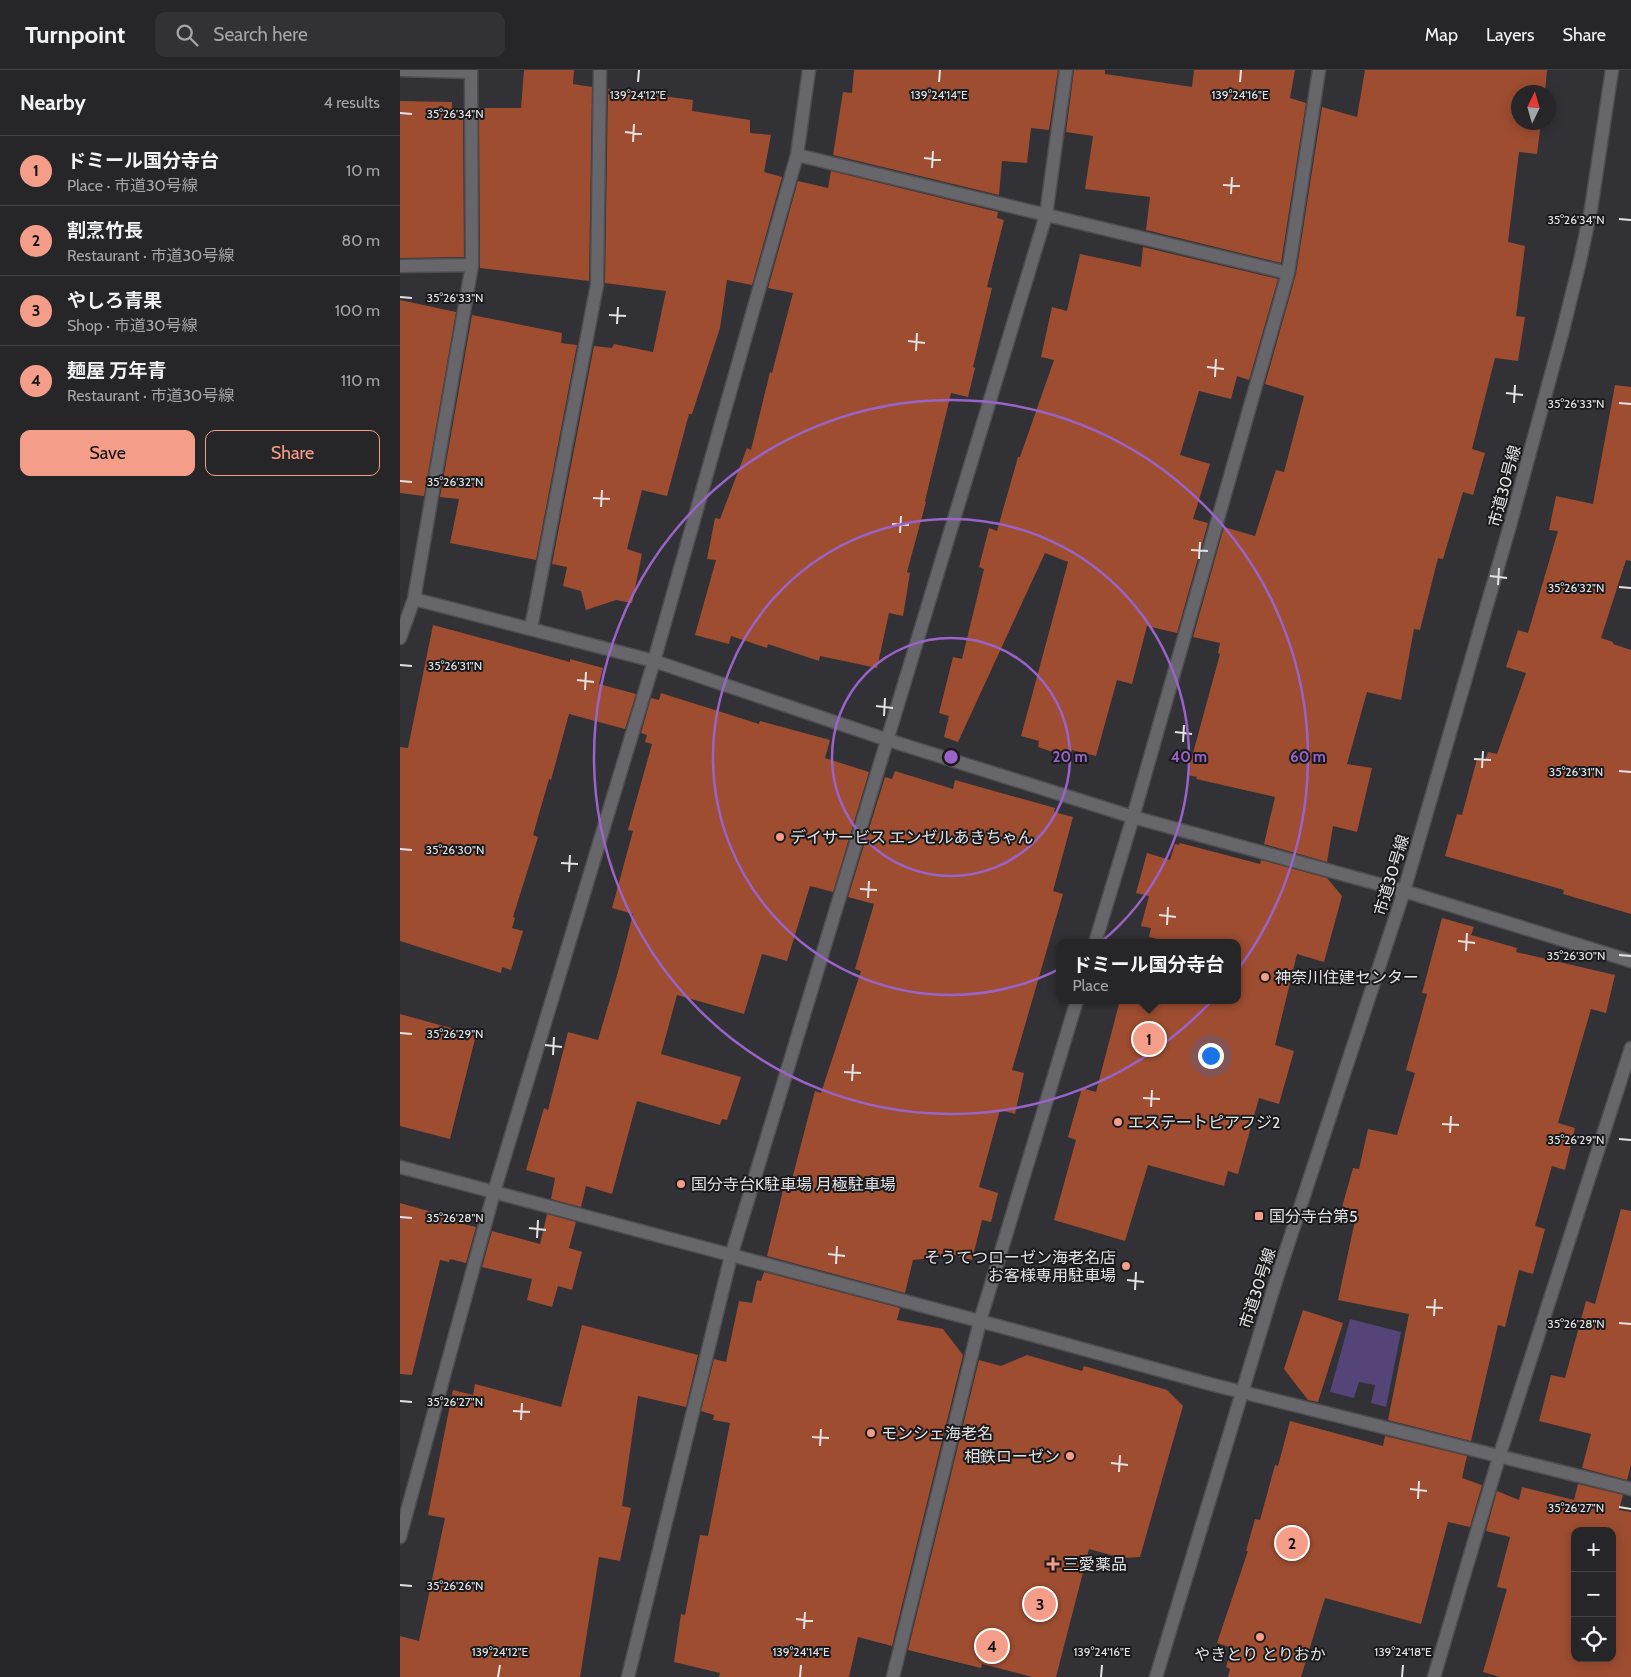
<!DOCTYPE html>
<html lang="en">
<head>
<meta charset="utf-8">
<style>
	:root { --surface:#262528; --page:#323134; --text:#f1f3f6; --muted:#a4a5a8; --line:#424245; --accent:#f49e8a }
	body { margin:0; font-family:Cabin,"Noto Sans JP",sans-serif; background:var(--page); color:var(--text) }
	.controls { position:absolute; right:15px; bottom:15px; display:grid; overflow:hidden; border-radius:10px; box-shadow:0 2px 12px #0003 }
	.controls button { width:45px; height:45px; display:grid; place-items:center; padding:0; border:0; border-bottom:1px solid var(--line); background:var(--surface); color:var(--text); font:25px sans-serif }
	.compass { position:absolute; left:1111px; top:15px; width:45px; height:45px; border-radius:50%; background:var(--surface); box-shadow:0 2px 12px #0003; rotate:5deg }
	.you { position:absolute; left:810px; top:985px; width:18px; height:18px; margin:-12px; border:4px solid #fff; border-radius:50%; background:#1a73e8; box-shadow:0 0 0 8px #1a73e833 }
	.badge { display:grid; place-items:center; width:32px; height:32px; border-radius:50%; background:var(--accent); color:#111; font-size:16px; font-weight:700 }
	.pin { position:absolute; translate:-50% -50%; border:2px solid #fff; box-shadow:0 1px 5px #0006 }
	.popup { position:absolute; left:656px; top:869px; width:185px; height:65px; box-sizing:border-box; display:grid; place-content:center; border-radius:10px; background:var(--surface); filter:drop-shadow(0 1px 4px #0005); font-size:16px; white-space:nowrap; color:var(--muted) }
	.popup b { font-size:19px; color:var(--text) }
	.popup::after { content:''; position:absolute; left:50%; top:100%; margin-left:-10px; border:10px solid transparent; border-top-color:var(--surface) }
	.list { margin:0; padding:0; list-style:none }
	h2 { display:flex; justify-content:space-between; align-items:center; height:65px; margin:0; padding:0 20px; font-size:21px }
	h2 small { font-size:16px; font-weight:400; color:var(--muted) }
	.list li { display:grid; grid-template-columns:32px 1fr auto; gap:15px; align-items:center; box-sizing:border-box; height:70px; padding:0 20px; border-top:1px solid var(--line) }
	.list b { display:block; font-size:19px; white-space:nowrap }
	.list p { margin:0; font-size:16px; white-space:nowrap; color:var(--muted) }
	.list em { font-size:16px; font-style:normal; color:var(--muted) }
	.actions { display:flex; gap:10px; padding:15px 20px }
	.actions a { flex:1; padding:11px 0; border:1px solid var(--accent); border-radius:10px; text-align:center; font-size:18px; color:var(--accent) }
	.actions .main { background:var(--accent); color:#111 }
	.icon { flex:none; width:28px; height:28px; fill:none; stroke:currentColor; stroke-width:2; stroke-linecap:round; stroke-linejoin:round }
	.map { position:relative; flex:none; width:1231px; height:1607px; overflow:hidden }
	header { display:flex; align-items:center; gap:30px; box-sizing:border-box; height:70px; padding:0 25px; background:var(--surface); border-bottom:1px solid var(--line) }
	header strong { font-size:24px }
	nav { display:flex; gap:28px; margin-inline-start:auto; font-size:18px }
	.search { width:350px; height:45px; background:var(--page); display:flex; align-items:center; gap:12px; box-sizing:border-box; padding:0 18px; border-radius:10px; color:var(--muted); font-size:19px }
	main { display:flex }
	aside { flex:1; background:var(--surface) }
	.map>svg:first-child { display:block }
</style>
</head>
<body>
<header>
<strong>Turnpoint</strong>
<div class="search"><svg class="icon" aria-label="search" viewBox="0 0 24 24"><circle cx="10" cy="10" r="6"/><path d="M15 15l6 6"/></svg>Search here</div>
<nav><a>Map</a><a>Layers</a><a>Share</a></nav>
</header>
<main>
<aside>
<h2>Nearby<small>4 results</small></h2>
<ul class="list">
<li><span class="badge">1</span><div><b>ドミール国分寺台</b><p>Place · 市道30号線</p></div><em>10 m</em></li>
<li><span class="badge">2</span><div><b>割烹竹長</b><p>Restaurant · 市道30号線</p></div><em>80 m</em></li>
<li><span class="badge">3</span><div><b>やしろ青果</b><p>Shop · 市道30号線</p></div><em>100 m</em></li>
<li><span class="badge">4</span><div><b>麺屋 万年青</b><p>Restaurant · 市道30号線</p></div><em>110 m</em></li>
</ul>
<div class="actions"><a class="main">Save</a><a>Share</a></div>
</aside>
<div class="map">
<svg width="1231" height="1607" viewBox="0 0 1231 1607">
	<rect width="100%" height="100%" fill="#323135"/>
	<!-- green -->
	<path fill="#544478" d="M 950,1249 L 1001,1262 L 986,1337 L 971,1333 L 975,1315 L 959,1312 L 954,1328 L 930,1322 Z"/>
	<!-- building -->
	<path fill="#9e4d30" fill-rule="evenodd" d="M 124,0 L 174,0 L 173,14 L 192,17 L 189,211 L 80,198 L 79,38 L 121,38 Z
		M 454,0 L 658,0 L 649,60 L 631,58 L 627,93 L 602,91 L 599,125 L 433,85 L 443,22 L 452,23 Z
		M 674,0 L 705,0 L 705,4 L 792,17 L 794,0 L 895,0 L 890,28 L 906,33 L 881,193 L 746,160 L 750,127 L 685,119 L 693,66 L 666,62 Z
		M 965,0 L 1147,0 L 1145,22 L 1118,22 L 1118,52 L 1141,52 L 1137,84 L 1119,82 L 1108,172 L 1125,176 L 1116,246 L 1125,247 L 1118,291 L 1095,288 L 1072,379 L 1085,383 L 1073,425 L 1063,422 L 1043,489 L 1038,488 L 1020,560 L 1014,559 L 1001,630 L 967,622 L 947,694 L 972,698 L 957,762 L 933,756 L 927,792 L 864,774 L 875,727 L 796,709 L 797,707 L 787,705 L 820,584 L 818,583 L 820,573 L 793,567 L 824,457 L 855,466 L 876,400 L 884,402 L 904,326 L 865,314 L 896,204 L 922,37 L 957,47 Z
		M 208,19 L 293,30 L 292,41 L 350,50 L 350,63 L 371,65 L 364,102 L 382,107 L 352,215 L 327,210 L 320,258 L 292,344 L 289,344 L 267,426 L 242,420 L 227,479 L 242,484 L 232,533 L 216,530 L 186,540 L 181,521 L 163,516 L 167,497 L 152,494 L 194,276 L 212,278 L 214,274 L 253,282 L 266,221 L 205,213 Z
		M 0,31 L 52,32 L 52,38 L 63,38 L 64,187 L 0,188 Z
		M 431,101 L 598,142 L 597,148 L 604,150 L 587,217 L 592,218 L 573,297 L 575,298 L 568,327 L 551,323 L 525,431 L 526,432 L 507,502 L 510,503 L 503,546 L 489,543 L 477,598 L 420,586 L 419,591 L 368,574 L 367,578 L 331,566 L 329,574 L 295,565 L 316,490 L 307,489 L 315,448 L 320,449 L 347,378 L 351,380 L 370,302 L 372,303 L 393,223 L 368,218 L 398,111 L 428,118 Z
		M 743,177 L 878,209 L 849,310 L 837,306 L 831,329 L 799,321 L 780,385 L 810,394 L 793,449 L 808,453 L 777,563 L 747,556 L 732,614 L 717,610 L 696,686 L 672,680 L 670,688 L 638,677 L 639,671 L 621,666 L 668,492 L 645,483 L 558,672 L 544,667 L 549,646 L 539,643 L 553,587 L 562,589 L 584,499 L 579,497 L 589,458 L 597,461 L 618,387 L 620,387 L 654,290 L 641,287 L 652,237 L 667,241 L 680,184 L 741,197 Z
		M 0,230 L 56,242 L 24,426 L 0,423 Z
		M 72,245 L 162,263 L 161,273 L 177,275 L 136,490 L 50,473 L 59,429 L 40,427 Z
		M 1215,315 L 1231,317 L 1231,491 L 1226,490 L 1201,568 L 1213,572 L 1213,574 L 1231,580 L 1231,844 L 1163,824 L 1164,820 L 1045,786 L 1057,744 L 1062,745 L 1077,689 L 1085,691 L 1088,682 L 1097,684 L 1126,603 L 1106,597 L 1118,560 L 1128,563 L 1158,461 L 1149,460 L 1156,426 L 1193,434 Z
		M 33,555 L 170,592 L 170,589 L 203,598 L 199,614 L 236,624 L 225,659 L 169,644 L 151,710 L 149,709 L 133,765 L 138,767 L 113,847 L 115,848 L 112,858 L 123,861 L 111,900 L 102,897 L 101,903 L 0,871 L 0,677 L 8,678 Z
		M 261,623 L 359,654 L 360,651 L 430,670 L 425,688 L 469,702 L 433,822 L 410,816 L 387,891 L 362,884 L 344,944 L 277,925 L 261,984 L 341,1007 L 327,1050 L 322,1049 L 320,1055 L 237,1031 L 212,1124 L 186,1116 L 181,1137 L 151,1129 L 155,1108 L 126,1100 L 144,1038 L 148,1040 L 168,962 L 198,970 L 218,902 L 233,844 L 212,838 L 233,761 L 228,760 L 252,674 L 245,672 L 247,665 L 241,663 L 251,628 L 259,630 Z
		M 495,701 L 553,719 L 555,710 L 655,738 L 654,742 L 673,747 L 653,821 L 663,824 L 612,1000 L 624,1003 L 615,1044 L 600,1040 L 579,1117 L 598,1123 L 591,1152 L 582,1150 L 572,1190 L 547,1183 L 539,1187 L 513,1190 L 505,1223 L 367,1186 L 386,1108 L 392,1109 L 415,1021 L 421,1023 L 461,901 L 455,899 L 474,834 L 448,827 L 485,707 L 492,709 Z
		M 780,773 L 860,794 L 861,790 L 927,808 L 942,826 L 924,892 L 897,884 L 875,975 L 894,981 L 879,1034 L 859,1028 L 838,1104 L 828,1101 L 824,1116 L 748,1095 L 725,1171 L 654,1150 L 676,1070 L 668,1067 L 682,1018 L 696,1022 L 720,930 L 838,930 L 838,873 L 766,873 L 766,871 L 749,867 L 751,858 L 741,856 L 749,826 L 736,823 L 747,783 L 770,790 L 775,774 L 779,775 Z
		M 1042,848 L 1074,857 L 1071,865 L 1117,878 L 1116,882 L 1215,905 L 1206,943 L 1191,939 L 1158,1053 L 1175,1058 L 1165,1100 L 1152,1096 L 1135,1156 L 1145,1159 L 1133,1204 L 1119,1200 L 1105,1257 L 1098,1255 L 1071,1371 L 988,1350 L 1009,1244 L 938,1230 L 957,1141 L 942,1137 L 953,1098 L 959,1099 L 968,1059 L 997,1065 L 1015,1003 L 1006,1000 L 1027,924 L 1022,923 Z
		M 0,944 L 76,965 L 50,1069 L 0,1056 Z
		M 0,1133 L 60,1150 L 59,1153 L 76,1157 L 66,1193 L 50,1189 L 49,1192 L 40,1190 L 12,1305 L 0,1304 Z
		M 1221,1139 L 1231,1141 L 1231,1395 L 1227,1410 L 1182,1398 L 1191,1364 L 1139,1351 L 1151,1305 L 1165,1308 L 1186,1231 L 1195,1234 Z
		M 147,1144 L 176,1152 L 169,1178 L 182,1182 L 172,1220 L 158,1216 L 152,1237 L 127,1230 L 132,1209 L 82,1197 L 92,1161 L 140,1174 Z
		M 364,1202 L 500,1238 L 497,1250 L 543,1259 L 563,1285 L 492,1576 L 458,1567 L 449,1607 L 319,1607 L 320,1603 L 274,1592 L 281,1544 L 285,1545 L 300,1465 L 308,1466 L 330,1353 L 313,1350 L 314,1345 L 301,1341 L 314,1289 L 326,1292 L 339,1231 L 352,1233 L 357,1210 L 361,1211 Z
		M 903,1240 L 943,1253 L 918,1332 L 908,1330 L 884,1299 Z
		M 182,1255 L 298,1285 L 286,1337 L 238,1326 L 222,1436 L 231,1438 L 220,1491 L 199,1487 L 180,1607 L 0,1607 L 0,1566 L 19,1571 L 45,1448 L 28,1445 L 53,1320 L 73,1325 L 75,1314 L 161,1337 Z
		M 627,1285 L 682,1301 L 684,1296 L 767,1320 L 783,1336 L 740,1487 L 722,1488 L 689,1479 L 656,1607 L 632,1607 L 582,1594 L 581,1598 L 508,1580 L 579,1290 L 601,1296 Z
		M 890,1351 L 983,1376 L 985,1366 L 1067,1386 L 1062,1408 L 1082,1415 L 1070,1457 L 1048,1452 L 1021,1554 L 925,1528 L 901,1607 L 828,1607 L 830,1599 L 826,1597 L 832,1578 L 817,1573 L 848,1481 L 846,1481 L 855,1449 L 860,1450 L 875,1395 L 878,1396 Z
		M 1178,1414 L 1223,1425 L 1219,1440 L 1231,1442 L 1231,1607 L 1100,1607 L 1083,1602 L 1107,1519 L 1097,1517 L 1110,1467 L 1086,1461 L 1097,1421 L 1119,1430 L 1122,1417 L 1174,1430 ZM 1175,1461 L 1212,1461 L 1212,1588 L 1175,1588 Z"/>
	<g fill="none" stroke-linecap="round" stroke-linejoin="round">
		<!-- street casing -->
		<g stroke="#4e4e51" stroke-width="15">
			<path id="street" d="M 0,0 L 71,2
				M 397,85 L 888,203
				M 0,196 L 72,195
				M 14,529 L 254,591 L 488,670 L 733,747 L 1004,821 L 1231,891
				M 131,558 L 197,215 L 200,0
				M 0,568 L 14,529 L 72,195 L 71,0
				M 695,873 L 733,747 L 888,203 L 919,0
				M 0,1097 L 632,1265 L 810,1314 L 1231,1419
				M 0,1467 L 94,1122 L 254,591 L 397,85 L 409,0
				M 228,1607 L 331,1186 L 646,145 L 666,0
				M 493,1607 L 580,1251 L 677,930
				M 1034,1607 L 1099,1387 L 1231,978"/>
		</g>
		<!-- secondary casing -->
		<g stroke="#4e4e51" stroke-width="15">
			<path id="secondary" d="M 756,1607 L 874,1217 L 1004,821 L 1109,459 L 1162,264 L 1180,191 L 1191,139 L 1212,0"/>
		</g>
		<!-- street -->
		<use href="#street" stroke="#67666a" stroke-width="12"/>
		<!-- secondary -->
		<use href="#secondary" stroke="#67666a" stroke-width="12"/>
	</g>
	<!-- ticks -->
	<path fill="none" stroke="#e3e3e5" stroke-width="2" d="M 238,12 L 239,0M 539,12 L 540,0M 840,12 L 841,0M 0,43 L 12,44M 225,62 L 242,64M 233,72 L 234,54M 524,88 L 541,90M 532,98 L 533,81M 823,115 L 840,116M 831,124 L 832,107M 1219,149 L 1231,150M 0,227 L 12,228M 209,245 L 226,246M 217,254 L 218,237M 508,271 L 525,273M 516,281 L 517,263M 807,297 L 824,299M 815,307 L 816,289M 1106,323 L 1123,325M 1114,333 L 1115,315M 1219,333 L 1231,334M 0,411 L 12,412M 193,428 L 210,429M 201,437 L 202,420M 492,454 L 509,455M 500,463 L 501,446M 791,480 L 808,481M 799,489 L 800,472M 1090,506 L 1107,508M 1098,515 L 1099,498M 1219,517 L 1231,518M 0,595 L 12,596M 177,610 L 194,612M 185,620 L 186,602M 476,636 L 493,638M 484,646 L 485,628M 775,662 L 792,664M 783,672 L 784,655M 1074,689 L 1091,690M 1082,698 L 1083,681M 1219,701 L 1231,702M 0,779 L 12,780M 161,793 L 178,794M 169,802 L 170,785M 460,819 L 477,820M 468,828 L 469,811M 759,845 L 776,847M 767,855 L 768,837M 1058,871 L 1075,873M 1066,881 L 1067,863M 1219,885 L 1231,886M 0,963 L 12,964M 145,975 L 162,977M 153,985 L 154,967M 444,1002 L 461,1003M 452,1011 L 453,994M 743,1028 L 760,1029M 751,1037 L 752,1020M 1042,1054 L 1059,1055M 1050,1063 L 1051,1046M 1219,1069 L 1231,1070M 0,1147 L 12,1148M 129,1158 L 146,1160M 137,1168 L 138,1150M 428,1184 L 445,1186M 436,1194 L 437,1176M 727,1210 L 744,1212M 735,1220 L 736,1202M 1026,1237 L 1043,1238M 1034,1246 L 1035,1229M 1219,1253 L 1231,1254M 0,1331 L 12,1332M 113,1341 L 130,1342M 121,1350 L 122,1333M 412,1367 L 429,1368M 420,1376 L 421,1359M 711,1393 L 728,1395M 719,1402 L 720,1385M 1010,1419 L 1027,1421M 1018,1429 L 1019,1411M 1219,1437 L 1231,1439M 0,1515 L 12,1516M 396,1549 L 413,1551M 404,1559 L 405,1542M 98,1607 L 100,1595M 400,1607 L 401,1595M 701,1607 L 702,1595M 1002,1607 L 1003,1595"/>
	<!-- distance rings -->
	<g fill="none" stroke="#9a63ca" stroke-width="2.5">
		<circle cx="551" cy="687" r="119"/>
		<circle cx="551" cy="687" r="238"/>
		<circle cx="551" cy="687" r="357"/>
	</g>
	<!-- markers -->
	<g fill="#f49e8a" stroke="#1a191b" stroke-width="2">
		<circle cx="380" cy="767" r="5"/>
		<circle cx="865" cy="907" r="5"/>
		<circle cx="718" cy="1052" r="5"/>
		<circle cx="281" cy="1114" r="5"/>
		<rect x="854" y="1141" width="10" height="10" rx="2.5"/>
		<circle cx="726" cy="1196" r="5"/>
		<circle cx="471" cy="1363" r="5"/>
		<circle cx="670" cy="1386" r="5"/>
		<path d="M650.5 1486.5h5v5h5v5h-5v5h-5v-5h-5v-5h5z"/>
		<circle cx="860" cy="1567" r="5"/>
	</g>
	<g text-anchor="middle" stroke-width="4" stroke-linejoin="round" paint-order="stroke">
		<!-- street labels -->
		<g font-size="16" fill="#e3e3e5" stroke="#1a191b">
			<text transform="translate(1104 416) rotate(-75)" y="6">市道30号線</text>
			<text transform="translate(991 805) rotate(-73)" y="6">市道30号線</text>
			<text transform="translate(857 1218) rotate(-72)" y="6">市道30号線</text>
		</g>
		<!-- poi labels -->
		<g font-size="16" fill="#e3e3e5" stroke="#1a191b" text-anchor="start">
			<text x="390" y="773">デイサービス エンゼルあきちゃん</text>
			<text x="875" y="913">神奈川住建センター</text>
			<text x="728" y="1058">エステートピアフジ2</text>
			<text x="291" y="1120">国分寺台K駐車場 月極駐車場</text>
			<text x="869" y="1152">国分寺台第5</text>
			<text x="716" y="1193" text-anchor="end">そうてつローゼン海老名店<tspan x="716" dy="18">お客様専用駐車場</tspan></text>
			<text x="481" y="1369">モンシェ海老名</text>
			<text x="660" y="1392" text-anchor="end">相鉄ローゼン</text>
			<text x="663" y="1500">三愛薬品</text>
			<text x="860" y="1590" text-anchor="middle">やきとり とりおか</text>
		</g>
	</g>
	<g font-size="12" text-anchor="middle" fill="#e3e3e5" stroke="#1a191b" stroke-width="4" stroke-linejoin="round" paint-order="stroke">
		<text x="238" y="29">139°24'12"E</text>
		<text x="539" y="29">139°24'14"E</text>
		<text x="840" y="29">139°24'16"E</text>
		<text x="55" y="48">35°26'34"N</text>
		<text x="1176" y="154">35°26'34"N</text>
		<text x="55" y="232">35°26'33"N</text>
		<text x="1176" y="338">35°26'33"N</text>
		<text x="55" y="416">35°26'32"N</text>
		<text x="1176" y="522">35°26'32"N</text>
		<text x="55" y="600">35°26'31"N</text>
		<text x="1176" y="706">35°26'31"N</text>
		<text x="55" y="784">35°26'30"N</text>
		<text x="1176" y="890">35°26'30"N</text>
		<text x="55" y="968">35°26'29"N</text>
		<text x="1176" y="1074">35°26'29"N</text>
		<text x="55" y="1152">35°26'28"N</text>
		<text x="1176" y="1258">35°26'28"N</text>
		<text x="55" y="1336">35°26'27"N</text>
		<text x="1176" y="1442">35°26'27"N</text>
		<text x="55" y="1520">35°26'26"N</text>
		<text x="100" y="1586">139°24'12"E</text>
		<text x="401" y="1586">139°24'14"E</text>
		<text x="702" y="1586">139°24'16"E</text>
		<text x="1003" y="1586">139°24'18"E</text>
	</g>
	<circle cx="551" cy="687" r="8" fill="#9a63ca" stroke="#1a191b" stroke-width="2.5"/>
	<g font-size="15" text-anchor="middle" font-weight="bold" fill="#9a63ca" stroke="#1a191b" stroke-width="4" stroke-linejoin="round" paint-order="stroke">
		<text x="670" y="692">20 m</text>
		<text x="789" y="692">40 m</text>
		<text x="908" y="692">60 m</text>
	</g>
</svg>
<div class="controls">
<button>+</button>
<button>−</button>
<button><svg class="icon" aria-label="locate" viewBox="0 0 24 24"><circle cx="12" cy="12" r="6"/><path d="M12 2v4M12 18v4M2 12h4M18 12h4"/></svg></button>
</div>
<svg class="compass" viewBox="-18 -18 36 36"><path d="M0-13l5 13h-10z" fill="#e53935"/><path d="M0 13l5-13h-10z" fill="#a4a5a8"/></svg>
<div class="you"></div>
<div class="pin badge" style="left:749px;top:969px">1</div>
<div class="popup"><b>ドミール国分寺台</b>Place</div>
<div class="pin badge" style="left:892px;top:1473px">2</div>
<div class="pin badge" style="left:640px;top:1534px">3</div>
<div class="pin badge" style="left:592px;top:1576px">4</div>
</div>
</main>
</body>
</html>
